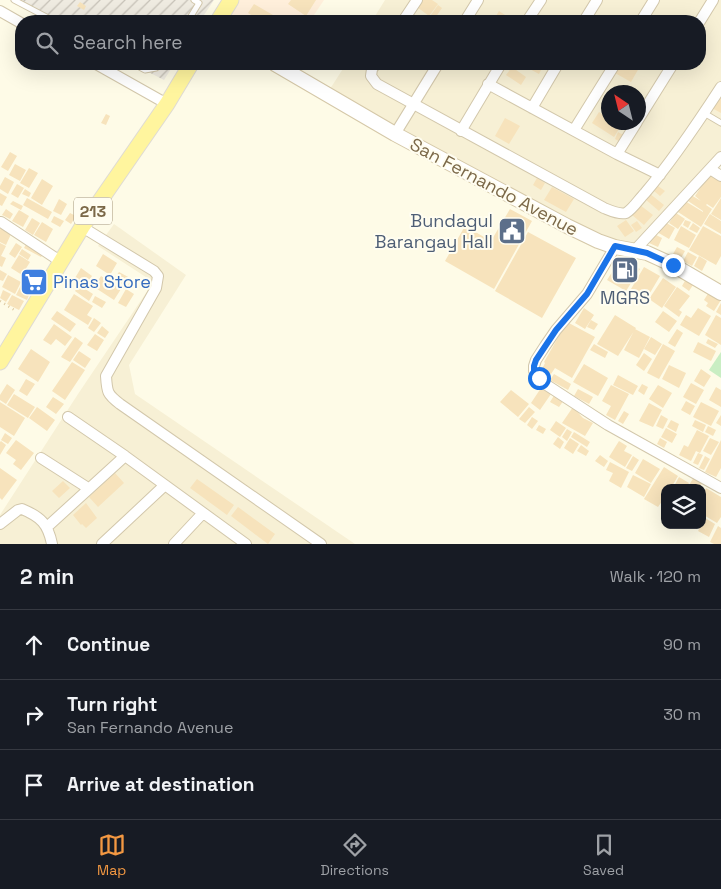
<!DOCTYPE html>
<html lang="en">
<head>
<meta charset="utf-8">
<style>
	:root { --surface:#171b24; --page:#20242c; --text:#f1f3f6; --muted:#9ea1a6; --line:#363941; --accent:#f39842 }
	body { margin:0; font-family:"Space Grotesk",sans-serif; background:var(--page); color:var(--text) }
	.controls { position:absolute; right:15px; bottom:15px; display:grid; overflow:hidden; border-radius:10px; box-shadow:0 5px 20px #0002 }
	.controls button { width:45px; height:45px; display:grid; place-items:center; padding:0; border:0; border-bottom:1px solid var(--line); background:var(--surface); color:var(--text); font:25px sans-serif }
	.compass { position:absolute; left:601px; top:85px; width:45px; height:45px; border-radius:50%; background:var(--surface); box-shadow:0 5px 20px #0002; rotate:325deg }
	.stop { position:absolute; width:15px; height:15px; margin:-11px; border:4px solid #1a73e8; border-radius:50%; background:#fff }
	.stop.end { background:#1a73e8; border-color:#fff; box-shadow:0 1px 5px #0008 }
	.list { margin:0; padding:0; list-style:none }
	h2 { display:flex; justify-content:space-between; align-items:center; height:65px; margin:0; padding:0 20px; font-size:21px }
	h2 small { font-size:16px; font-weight:400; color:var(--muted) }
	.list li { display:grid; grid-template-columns:32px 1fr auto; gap:15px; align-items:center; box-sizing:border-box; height:70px; padding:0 20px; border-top:1px solid var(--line) }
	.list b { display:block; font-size:19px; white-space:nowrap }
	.list p { margin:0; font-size:16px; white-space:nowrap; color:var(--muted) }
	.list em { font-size:16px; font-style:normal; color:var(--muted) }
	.icon { flex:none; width:28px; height:28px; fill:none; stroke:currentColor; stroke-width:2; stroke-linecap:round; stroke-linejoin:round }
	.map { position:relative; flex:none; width:721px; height:544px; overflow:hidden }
	.search { position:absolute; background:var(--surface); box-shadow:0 5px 20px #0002; left:15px; right:15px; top:15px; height:55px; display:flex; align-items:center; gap:12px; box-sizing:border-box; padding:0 18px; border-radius:20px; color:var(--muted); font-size:19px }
	.sheet { height:275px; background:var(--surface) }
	nav { display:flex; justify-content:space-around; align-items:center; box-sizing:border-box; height:70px; border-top:1px solid var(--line); background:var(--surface); font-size:14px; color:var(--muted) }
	nav a { display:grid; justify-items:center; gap:2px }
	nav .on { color:var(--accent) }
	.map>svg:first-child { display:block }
</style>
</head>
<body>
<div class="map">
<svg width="721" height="544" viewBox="0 0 721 544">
	<defs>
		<pattern id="industrial-furrows" width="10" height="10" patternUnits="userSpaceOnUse" patternTransform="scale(1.25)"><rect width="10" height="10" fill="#efebe1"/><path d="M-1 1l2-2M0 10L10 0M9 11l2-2" fill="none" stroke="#c7c2b8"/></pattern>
	</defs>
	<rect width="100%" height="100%" fill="#fefbe7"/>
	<!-- residential -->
	<path fill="#f7f0d5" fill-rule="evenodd" d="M 385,0 L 721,0 L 721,155 L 635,245 L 612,240 L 513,191 L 330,89 L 346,64 L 700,64 L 700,21 L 372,21 ZM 608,92 L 638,92 L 638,122 L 608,122 Z
		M 114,224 L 186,275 L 129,365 L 135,394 L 355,544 L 0,544 L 0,515 L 78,394 L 150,287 L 152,281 L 98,246 Z"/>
	<!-- commercial -->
	<path fill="#ffefdb" d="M 240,0 L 324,0 L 310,21 L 227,21 Z"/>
	<!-- industrial -->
	<path fill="url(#industrial-furrows)" d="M 12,0 L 214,0 L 200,21 L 53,21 Z
		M 133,64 L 174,64 L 164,80 Z"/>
	<!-- pitch -->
	<path fill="#c9eec3" d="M 721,352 L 721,378 L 709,370 Z"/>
	<!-- building -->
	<path fill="#f7e3bc" d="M 291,0 L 316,0 L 306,16 L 288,4 Z
		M 422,0 L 432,0 L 438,4 L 429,16 L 417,7 Z
		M 80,2 L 86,6 L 84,10 L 77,6 Z
		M 254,4 L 273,15 L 284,21 L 261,21 L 248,13 Z
		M 438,5 L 442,8 L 433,21 L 432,21 L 428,19 Z
		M 499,11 L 514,21 L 493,21 Z
		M 531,64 L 544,64 L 539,74 L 528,68 Z
		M 620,64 L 631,64 L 639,68 L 631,82 L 615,73 Z
		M 512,67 L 526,77 L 521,85 L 506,75 Z
		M 721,93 L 721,113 L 712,108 Z
		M 599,112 L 608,118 L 608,122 L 615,122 L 621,126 L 614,137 L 592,123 Z
		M 106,114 L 110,116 L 106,125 L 101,123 Z
		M 505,118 L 520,126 L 509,144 L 495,136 Z
		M 618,132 L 625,136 L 622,143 L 615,139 Z
		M 10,152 L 17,156 L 8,171 L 1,167 Z
		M 15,164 L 26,170 L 20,181 L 9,175 Z
		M 29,168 L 38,173 L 29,188 L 20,183 Z
		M 711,172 L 721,177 L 721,197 L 713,208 L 707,204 L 706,205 L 712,209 L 701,227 L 678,212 L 685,201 L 703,212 L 703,211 L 688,201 L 691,195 L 701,201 L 695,196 Z
		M 5,177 L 14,182 L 8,194 L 0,189 L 0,186 Z
		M 537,178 L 545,183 L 541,190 L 533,185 Z
		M 42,179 L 53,186 L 42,205 L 31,198 Z
		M 17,184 L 24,188 L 18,198 L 11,194 Z
		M 658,186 L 665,191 L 660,196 L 654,191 Z
		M 552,187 L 574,199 L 566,212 L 544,200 Z
		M 25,189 L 31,193 L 29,197 L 22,194 Z
		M 0,193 L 7,197 L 2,206 L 0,205 Z
		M 649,193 L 664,205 L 659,211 L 645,199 Z
		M 27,198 L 52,212 L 48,219 L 23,205 Z
		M 721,198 L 721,220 L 711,214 Z
		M 59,199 L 67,204 L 61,215 L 53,211 Z
		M 13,201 L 23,206 L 21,210 L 10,204 Z
		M 640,205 L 653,215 L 644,225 L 632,215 Z
		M 6,209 L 13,214 L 10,219 L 2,215 Z
		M 510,209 L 532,221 L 494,289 L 445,261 L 465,226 L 491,241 Z
		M 19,210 L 29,216 L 23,227 L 12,221 Z
		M 70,213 L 76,216 L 71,224 L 65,220 Z
		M 676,213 L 685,219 L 678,229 L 669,223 Z
		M 710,214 L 721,221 L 721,234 L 704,224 Z
		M 54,216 L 64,221 L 60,227 L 51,222 Z
		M 32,218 L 40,223 L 33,235 L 25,230 Z
		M 626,220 L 634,231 L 625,237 L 617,226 Z
		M 685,220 L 691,222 L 688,228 L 683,225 Z
		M 637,221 L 642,228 L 636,232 L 631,225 Z
		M 663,221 L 675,228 L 669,239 L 657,232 Z
		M 42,222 L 53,229 L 46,242 L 34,235 Z
		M 693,223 L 700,228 L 697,233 L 689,229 Z
		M 681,226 L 696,235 L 689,248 L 674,240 Z
		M 703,226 L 721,236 L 721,256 L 716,265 L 689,250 L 702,228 L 704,229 L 702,228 Z
		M 1,227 L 12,232 L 6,245 L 0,242 L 0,230 Z
		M 528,232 L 576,258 L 542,318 L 495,291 Z
		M 654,234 L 662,238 L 658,247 L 649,243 Z
		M 27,242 L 45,252 L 41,257 L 24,248 Z
		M 0,243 L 6,246 L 1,256 L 6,258 L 2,267 L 0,266 Z
		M 16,243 L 22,247 L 15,258 L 9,254 Z
		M 677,247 L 685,251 L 681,258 L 673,254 Z
		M 22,249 L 31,255 L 28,260 L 19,254 Z
		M 688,252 L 697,257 L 692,266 L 683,261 Z
		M 103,254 L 117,263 L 110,275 L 96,266 Z
		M 19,255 L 30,262 L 22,275 L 11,268 Z
		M 699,256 L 707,261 L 702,271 L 694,266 Z
		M 621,258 L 640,269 L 626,291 L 607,280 Z
		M 644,267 L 660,276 L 647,298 L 631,289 Z
		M 81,268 L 92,276 L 86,285 L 75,278 Z
		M 0,270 L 7,274 L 3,281 L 0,280 Z
		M 28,272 L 39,279 L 33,288 L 22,281 Z
		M 119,272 L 130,278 L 125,286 L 114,279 Z
		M 8,275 L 21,282 L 15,294 L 2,287 Z
		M 101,276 L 121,289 L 114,300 L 94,287 Z
		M 663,278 L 676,287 L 662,308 L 649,299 Z
		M 686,279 L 693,285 L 689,291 L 682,286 Z
		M 131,280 L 138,285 L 136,289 L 128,285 Z
		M 21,285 L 31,290 L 27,300 L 16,295 Z
		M 79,285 L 93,294 L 89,301 L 75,291 Z
		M 677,287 L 690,296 L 679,310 L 682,312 L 679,317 L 664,306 Z
		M 126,289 L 134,294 L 126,307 L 118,303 Z
		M 3,290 L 11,294 L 6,302 L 0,298 Z
		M 709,292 L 721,300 L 714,311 L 706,306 L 708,303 L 704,300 Z
		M 74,294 L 93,306 L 87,315 L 92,318 L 88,325 L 64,310 Z
		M 12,295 L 24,301 L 19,310 L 7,304 Z
		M 95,296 L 106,302 L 102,308 L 92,302 Z
		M 721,303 L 721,315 L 716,312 Z
		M 584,308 L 594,315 L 585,329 L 575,323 Z
		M 698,308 L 711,316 L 699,336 L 680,325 L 686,315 L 691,318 Z
		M 57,311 L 76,324 L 70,332 L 51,319 Z
		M 663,311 L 677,321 L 669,332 L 655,322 Z
		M 615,315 L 636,328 L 618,356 L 597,344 Z
		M 716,315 L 721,318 L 721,345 L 705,335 Z
		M 94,318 L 101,323 L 94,332 L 88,328 Z
		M 591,320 L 598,324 L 594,330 L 587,327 Z
		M 567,322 L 595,337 L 572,378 L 555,368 L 551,374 L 542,369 L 545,363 L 544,362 Z
		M 54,324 L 72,337 L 65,346 L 56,339 L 51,345 L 43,340 Z
		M 102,326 L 109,332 L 105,338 L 97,333 Z
		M 635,329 L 650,337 L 639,358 L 624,350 Z
		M 677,329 L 683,333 L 675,347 L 668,343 Z
		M 95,334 L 104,340 L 97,351 L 87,345 Z
		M 75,337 L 83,343 L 70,362 L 61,357 Z
		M 651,337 L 662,344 L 655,355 L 644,349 Z
		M 708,339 L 718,344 L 715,348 L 706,343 Z
		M 698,342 L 716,351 L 711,361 L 693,352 Z
		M 594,344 L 608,352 L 605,358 L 590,350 Z
		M 663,344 L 675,351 L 659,379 L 647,373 Z
		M 31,349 L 50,362 L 38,382 L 18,369 Z
		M 79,351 L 91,359 L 85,368 L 73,360 Z
		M 644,353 L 652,359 L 644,371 L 636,365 Z
		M 72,362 L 85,370 L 65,400 L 52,391 Z
		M 584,364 L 608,378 L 598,396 L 573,382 Z
		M 669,365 L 686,373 L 679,388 L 662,379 Z
		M 701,369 L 711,376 L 704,387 L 694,381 Z
		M 554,374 L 571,384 L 568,390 L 550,380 Z
		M 618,375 L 638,386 L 633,395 L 613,385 Z
		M 26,379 L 35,384 L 27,396 L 19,391 Z
		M 691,383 L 704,390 L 696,404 L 683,397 Z
		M 7,384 L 15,390 L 6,404 L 0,400 L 0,395 Z
		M 642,384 L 648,387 L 644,395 L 638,391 Z
		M 611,385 L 629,394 L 615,420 L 606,415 L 611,406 L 602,401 Z
		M 658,385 L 672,393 L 663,408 L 649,399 Z
		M 716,387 L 721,390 L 721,407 L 709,400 Z
		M 541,388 L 551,394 L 540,410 L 531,403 Z
		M 578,389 L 593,397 L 589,404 L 574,396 Z
		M 511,390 L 529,404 L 518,417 L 500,402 Z
		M 14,394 L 35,407 L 28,418 L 7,405 Z
		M 555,394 L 564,400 L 559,407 L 550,402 Z
		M 53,397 L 64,404 L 56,414 L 46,407 Z
		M 686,401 L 695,406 L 690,415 L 681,410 Z
		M 0,402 L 25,418 L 14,436 L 0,427 Z
		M 701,402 L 719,411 L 711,426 L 693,417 Z
		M 649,403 L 662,410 L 653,427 L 639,421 Z
		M 37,407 L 55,420 L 47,431 L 29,418 Z
		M 529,407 L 535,412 L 525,423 L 519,419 Z
		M 573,407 L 583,418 L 593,423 L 585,436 L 562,423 Z
		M 624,411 L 629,414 L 623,424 L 618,421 Z
		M 661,415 L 668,419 L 663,429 L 656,426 Z
		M 721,415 L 721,426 L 716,423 Z
		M 532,417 L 538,421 L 532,429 L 527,425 Z
		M 671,420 L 679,424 L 676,432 L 667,427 Z
		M 695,420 L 706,425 L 703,432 L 692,426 Z
		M 556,421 L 566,428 L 560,437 L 550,430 Z
		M 539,425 L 546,429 L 543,434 L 536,430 Z
		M 708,426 L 716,430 L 713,436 L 705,432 Z
		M 666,428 L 677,434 L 672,443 L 661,437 Z
		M 567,429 L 572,432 L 567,441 L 562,437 Z
		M 697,430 L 709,436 L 700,453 L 696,451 L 691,461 L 679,455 L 684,445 L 688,447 Z
		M 574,432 L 590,442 L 587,447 L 571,437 Z
		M 5,433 L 12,438 L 8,444 L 1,440 Z
		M 558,437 L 564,442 L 560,449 L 553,444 Z
		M 570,438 L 579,444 L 573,454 L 564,448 Z
		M 660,438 L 667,442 L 664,448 L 657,444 Z
		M 710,438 L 719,442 L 711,455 L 703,451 Z
		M 16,440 L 34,453 L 21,470 L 13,464 L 16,460 L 6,453 Z
		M 721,440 L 721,468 L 716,477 L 705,472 Z
		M 1,441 L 6,445 L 0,455 L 0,442 Z
		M 619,441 L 627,446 L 624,451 L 632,455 L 625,467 L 609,457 Z
		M 581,445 L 589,451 L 586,456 L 577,451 Z
		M 698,453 L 703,455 L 698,465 L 693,463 Z
		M 600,455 L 608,461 L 604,467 L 595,461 Z
		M 633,456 L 639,460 L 632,471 L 626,468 Z
		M 705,456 L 710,459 L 704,470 L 699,468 Z
		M 643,459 L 660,469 L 651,483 L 635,473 Z
		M 610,462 L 629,472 L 621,488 L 609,481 L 613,473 L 606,470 Z
		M 664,467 L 678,476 L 671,488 L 665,488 L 665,497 L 658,507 L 644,499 Z
		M 0,468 L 17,480 L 2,500 L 0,498 Z
		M 115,473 L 124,483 L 98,507 L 89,497 Z
		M 633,475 L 651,484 L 644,497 L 627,487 Z
		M 679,477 L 689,483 L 686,488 L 673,488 Z
		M 694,477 L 703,482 L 699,488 L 694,488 L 689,485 Z
		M 197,479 L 234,505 L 227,515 L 190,488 Z
		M 63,481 L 70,488 L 59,498 L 52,491 Z
		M 706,488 L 721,497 L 721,517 L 717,523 L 702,514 L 702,496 Z
		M 86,503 L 97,518 L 86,528 L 82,524 L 81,525 L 73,515 Z
		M 238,507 L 275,534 L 268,544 L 231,516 Z
		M 705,518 L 715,524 L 709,537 L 698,531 Z
		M 718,526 L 721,528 L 721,544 L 714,544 L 710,542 Z"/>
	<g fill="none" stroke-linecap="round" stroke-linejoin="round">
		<!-- service casing -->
		<g stroke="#d2c7ab" stroke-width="7">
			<path id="service" d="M 14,0 L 54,21
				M 188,21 L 199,3 L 194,0
				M 134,64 L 145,70 L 156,68 L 160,64
				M 704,113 L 721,123"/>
		</g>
		<!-- minor casing -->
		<g stroke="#d2c7ab" stroke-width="12">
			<path id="minor" d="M 0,11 L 21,23
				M 403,21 L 417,0
				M 465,21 L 478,0
				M 527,21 L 541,0
				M 584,21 L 597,0
				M 641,21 L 654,0
				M 700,21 L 713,0
				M 96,64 L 167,104
				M 376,64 L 372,69 L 371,76 L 377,84 L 604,208 C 609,210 619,215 626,213 C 633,209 639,199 645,193 C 673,160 697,124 721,87
				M 488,84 L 617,154 L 660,175
				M 532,108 L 558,64
				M 638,120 L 673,64
				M 574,130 L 615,64
				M 461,131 L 501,64
				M 395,134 L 438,64
				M 617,154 L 637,122
				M 710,169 L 721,176
				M 1,222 L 60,261
				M 82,227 L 154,271 L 158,276 L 156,288 L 106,376 C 107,392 107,394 120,404 L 321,544
				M 615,247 L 587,294 L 556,330 L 545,346 L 536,360 L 534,366 L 534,371 L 542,382 L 608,425 L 721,488
				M 635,250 L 721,157
				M 68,417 L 125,456
				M 41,458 L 88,488
				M 0,524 L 18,510 L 22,509 C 41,517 48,524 52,544
				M 47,527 L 125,456 L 246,544
				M 102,544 L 165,485
				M 174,544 L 203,513"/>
		</g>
		<!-- secondary casing -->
		<g stroke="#d5c8a8" stroke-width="16">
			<path id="secondary" d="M 275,64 L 395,134 L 567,226 L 598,241 L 615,247 L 647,253 L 658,258 L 673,265 L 721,293"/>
		</g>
		<!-- primary casing -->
		<g stroke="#dfdbd3" stroke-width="17">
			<path id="primary" d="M 218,21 L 231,0
				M 0,362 L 82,227 L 167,104 L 191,64"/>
		</g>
		<!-- path -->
		<path stroke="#dcc79e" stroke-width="2.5" stroke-dasharray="1 4" stroke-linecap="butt" d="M 0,301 L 16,311"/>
		<!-- service -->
		<use href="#service" stroke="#fff" stroke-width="5"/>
		<!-- minor -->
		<use href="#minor" stroke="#fff" stroke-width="10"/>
		<!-- secondary -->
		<use href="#secondary" stroke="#fff" stroke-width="14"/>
		<!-- primary -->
		<use href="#primary" stroke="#fff59e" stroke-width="15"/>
	</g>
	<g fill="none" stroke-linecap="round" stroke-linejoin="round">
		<!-- route -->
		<path stroke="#1a73e8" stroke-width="6" d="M 539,378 L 534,371 L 534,366 L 536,360 L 556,330 L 587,294 L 615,246 L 647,253 L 673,265"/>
	</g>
	<!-- icons -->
	<defs>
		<g id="civic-square" transform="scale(1.4375)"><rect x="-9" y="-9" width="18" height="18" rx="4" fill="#5c6f8a" stroke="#fffdf0"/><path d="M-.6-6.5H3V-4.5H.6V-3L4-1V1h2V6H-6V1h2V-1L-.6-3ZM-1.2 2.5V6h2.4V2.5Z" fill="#fff"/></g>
		<g id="fuel-square" transform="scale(1.4375)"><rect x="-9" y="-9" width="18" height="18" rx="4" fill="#5c6f8a" stroke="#fffdf0"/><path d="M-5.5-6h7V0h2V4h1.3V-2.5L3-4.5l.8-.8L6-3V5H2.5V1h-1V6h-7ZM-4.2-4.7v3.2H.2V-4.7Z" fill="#fff"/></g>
		<g id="supermarket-square" transform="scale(1.4375)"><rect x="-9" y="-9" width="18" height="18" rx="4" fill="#3f7fe0" stroke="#fffdf0"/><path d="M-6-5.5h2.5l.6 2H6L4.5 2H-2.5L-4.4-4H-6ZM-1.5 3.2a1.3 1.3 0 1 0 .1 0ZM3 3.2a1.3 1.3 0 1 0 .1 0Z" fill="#fff"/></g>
	</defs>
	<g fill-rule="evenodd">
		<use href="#civic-square" x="512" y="231"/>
		<use href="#fuel-square" x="625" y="270"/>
		<use href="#supermarket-square" x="34" y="282"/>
	</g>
	<g text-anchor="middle" stroke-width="4" stroke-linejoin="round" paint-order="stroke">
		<!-- shield labels -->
		<rect fill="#fffdf0" stroke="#a3957a" stroke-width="1" x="74" y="197.5" width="38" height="27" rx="4"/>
		<g font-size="16" font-weight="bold" fill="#7b6848">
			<text x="93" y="217">213</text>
		</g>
		<!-- street labels -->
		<g font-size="18" fill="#7b6848" stroke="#fffdf0">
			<text transform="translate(494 187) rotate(28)" y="6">San Fernando Avenue</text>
		</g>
		<!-- service labels -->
		<g font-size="18" fill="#4e5e75" stroke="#fffdf0" text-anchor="end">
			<text x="493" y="227">Bundagul<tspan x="493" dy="21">Barangay Hall</tspan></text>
			<text x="625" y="304" text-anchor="middle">MGRS</text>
		</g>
		<!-- shop labels -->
		<g font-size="18" fill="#366cbe" stroke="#fffdf0" text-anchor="start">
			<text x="53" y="288">Pinas Store</text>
		</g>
	</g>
</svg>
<div class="controls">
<button><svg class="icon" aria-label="layers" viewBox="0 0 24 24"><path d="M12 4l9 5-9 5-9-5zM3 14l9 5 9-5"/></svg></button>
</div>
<svg class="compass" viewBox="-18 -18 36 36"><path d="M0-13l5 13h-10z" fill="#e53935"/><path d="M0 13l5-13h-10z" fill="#9ea1a6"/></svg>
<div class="stop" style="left:539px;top:378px"></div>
<div class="stop end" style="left:673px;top:265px"></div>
<div class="search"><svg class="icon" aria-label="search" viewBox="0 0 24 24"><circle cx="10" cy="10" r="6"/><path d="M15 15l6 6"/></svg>Search here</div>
</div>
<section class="sheet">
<h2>2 min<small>Walk · 120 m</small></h2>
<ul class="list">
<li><svg class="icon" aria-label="ahead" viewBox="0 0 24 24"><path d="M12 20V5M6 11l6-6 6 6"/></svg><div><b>Continue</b></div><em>90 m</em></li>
<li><svg class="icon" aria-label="right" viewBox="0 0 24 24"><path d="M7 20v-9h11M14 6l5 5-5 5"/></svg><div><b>Turn right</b><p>San Fernando Avenue</p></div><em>30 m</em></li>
<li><svg class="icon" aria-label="arrive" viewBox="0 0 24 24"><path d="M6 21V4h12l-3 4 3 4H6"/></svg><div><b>Arrive at destination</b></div></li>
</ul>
</section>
<nav>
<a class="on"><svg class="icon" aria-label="map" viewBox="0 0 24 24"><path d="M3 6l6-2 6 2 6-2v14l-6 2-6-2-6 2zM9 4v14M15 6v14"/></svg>Map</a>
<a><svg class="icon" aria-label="directions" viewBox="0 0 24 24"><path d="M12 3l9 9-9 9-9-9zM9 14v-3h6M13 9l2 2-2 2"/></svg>Directions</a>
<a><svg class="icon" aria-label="saved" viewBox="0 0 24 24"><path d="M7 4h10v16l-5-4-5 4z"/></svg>Saved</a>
</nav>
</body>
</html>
